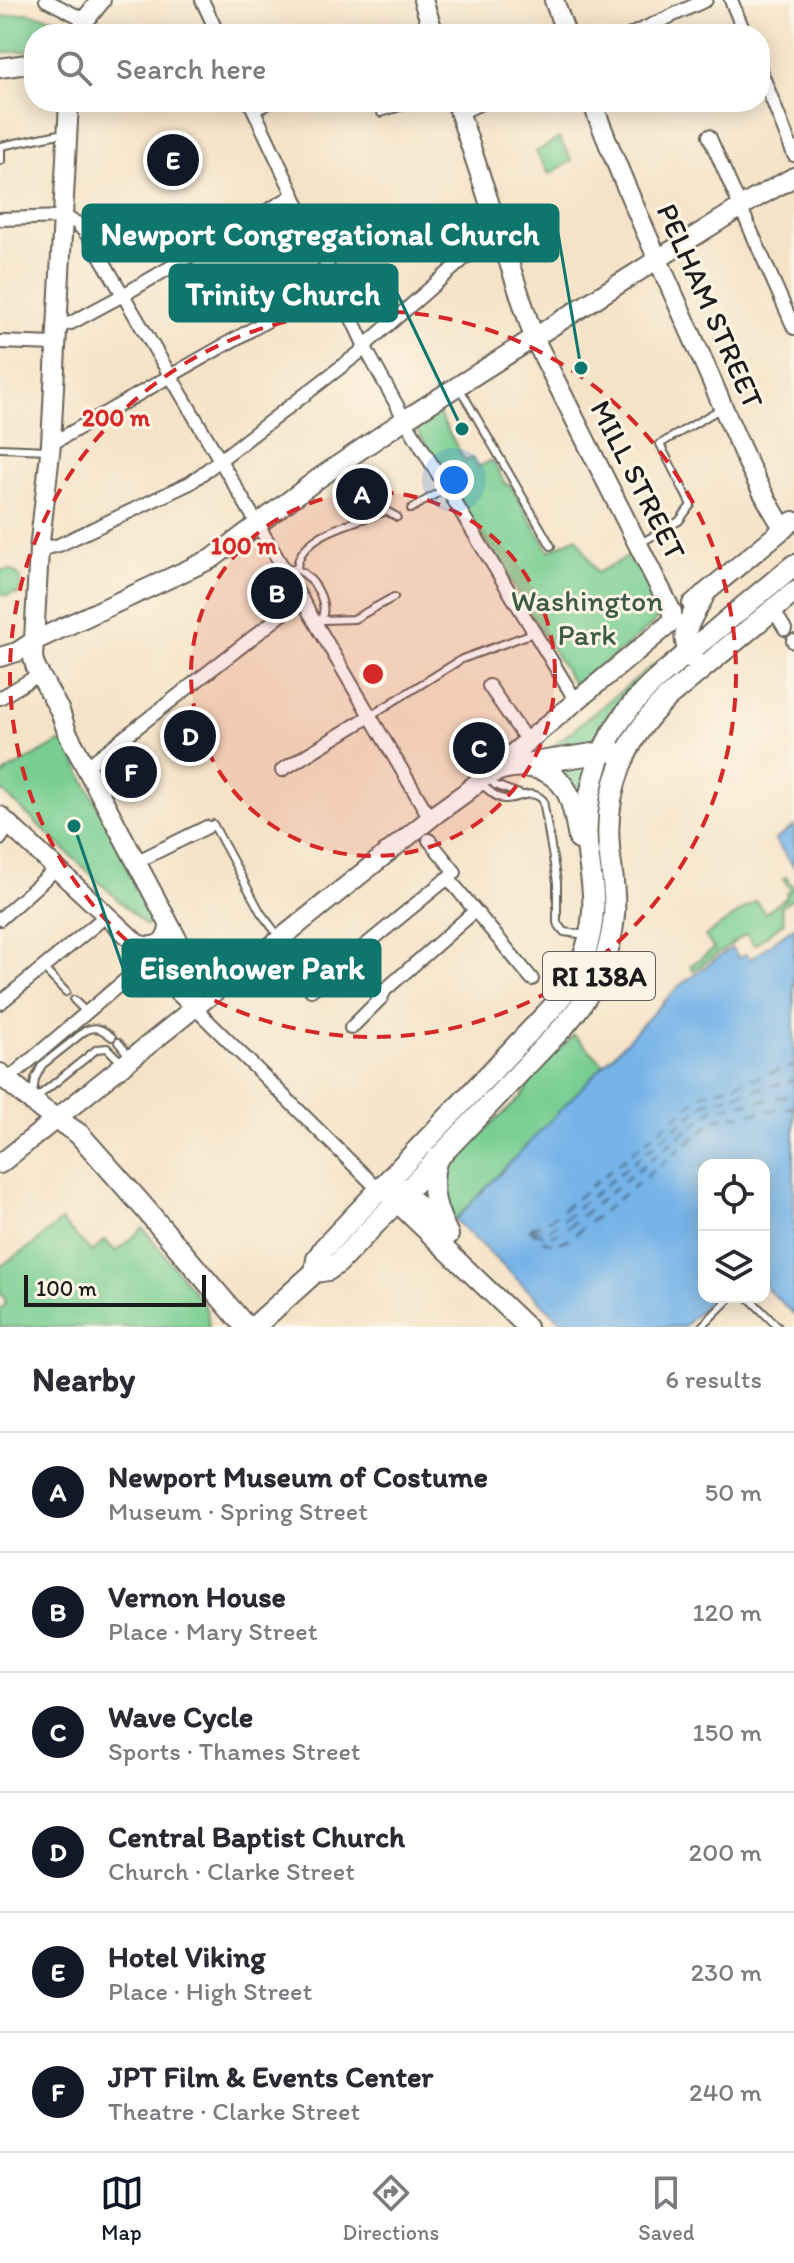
<!DOCTYPE html>
<html lang="en">
<head>
<meta charset="utf-8">
<style>
	:root { --surface:#fff; --page:#f2f2f3; --text:#2b2b33; --muted:#7c7c81; --line:#e1e1e2; --accent:#111827 }
	body { margin:0; font-family:Itim,sans-serif; background:var(--page); color:var(--text) }
	.controls { position:absolute; right:24px; bottom:24px; display:grid; overflow:hidden; border-radius:16px; box-shadow:0 4px 20px #0003 }
	.controls button { width:72px; height:72px; display:grid; place-items:center; padding:0; border:0; border-bottom:2px solid var(--line); background:var(--surface); color:var(--text); font:40px sans-serif }
	.scale { position:absolute; left:24px; bottom:20px; width:182px; box-sizing:border-box; padding-left:8px; border:4px solid #1c1c1c; border-top:0; font-size:22px; line-height:28px; white-space:nowrap; color:#1c1c1c; -webkit-text-stroke:6px #fcf5e5; paint-order:stroke }
	.you { position:absolute; left:454px; top:480px; width:28px; height:28px; margin:-20px; border:6px solid #fff; border-radius:50%; background:#1a73e8; box-shadow:0 0 0 12px #1a73e833 }
	.badge { display:grid; place-items:center; width:52px; height:52px; border-radius:50%; background:var(--accent); color:#fff; font-size:26px; font-weight:700 }
	.pin { position:absolute; translate:-50% -50%; border:4px solid #fff; box-shadow:0 2px 8px #0006 }
	.list { margin:0; padding:0; list-style:none }
	h2 { display:flex; justify-content:space-between; align-items:center; height:104px; margin:0; padding:0 32px; font-size:34px }
	h2 small { font-size:26px; font-weight:400; color:var(--muted) }
	.list li { display:grid; grid-template-columns:52px 1fr auto; gap:24px; align-items:center; box-sizing:border-box; height:120px; padding:0 32px; border-top:2px solid var(--line) }
	.list b { display:block; font-size:30px; white-space:nowrap }
	.list p { margin:0; font-size:26px; white-space:nowrap; color:var(--muted) }
	.list em { font-size:26px; font-style:normal; color:var(--muted) }
	.icon { flex:none; width:44px; height:44px; fill:none; stroke:currentColor; stroke-width:2; stroke-linecap:round; stroke-linejoin:round }
	.map { position:relative; flex:none; width:794px; height:1327px; overflow:hidden }
	.search { position:absolute; background:var(--surface); box-shadow:0 4px 20px #0003; left:24px; right:24px; top:24px; height:88px; display:flex; align-items:center; gap:20px; box-sizing:border-box; padding:0 28px; border-radius:32px; color:var(--muted); font-size:30px }
	.sheet { height:824px; background:var(--surface) }
	nav { display:flex; justify-content:space-around; align-items:center; box-sizing:border-box; height:112px; border-top:2px solid var(--line); background:var(--surface); font-size:22px; color:var(--muted) }
	nav a { display:grid; justify-items:center; gap:4px }
	nav .on { color:var(--accent) }
	.map>svg:first-child { display:block }
</style>
</head>
<body>
<div class="map">
<svg width="794" height="1327" viewBox="0 0 794 1327">
	<rect width="100%" height="100%" fill="#fcf5e5"/>
	<filter id="ink" filterUnits="userSpaceOnUse"><feTurbulence type="fractalNoise" baseFrequency=".0125" numOctaves="2"/><feDisplacementMap in="SourceGraphic" scale="16" xChannelSelector="R" yChannelSelector="G"/><feConvolveMatrix kernelMatrix="1 2 1 2 8 2 1 2 1" color-interpolation-filters="sRGB"/></filter>
	<filter id="wash" filterUnits="userSpaceOnUse"><feTurbulence type="fractalNoise" baseFrequency=".006" numOctaves="4" result="noise"/><feDisplacementMap in="SourceGraphic" scale="32" xChannelSelector="R" yChannelSelector="G"/><feGaussianBlur stdDeviation="1.8" result="paint"/><feColorMatrix in="noise" values="0 0 0 0 0 0 0 0 0 0 0 0 0 0 0 0 0 1.4 0 .05"/><feComposite in="paint" operator="in"/></filter>
	<g filter="url(#wash)">
		<rect width="100%" height="100%" fill="#f5e3c8"/>
		<!-- green -->
		<path fill="#78ce92" stroke="#4a7557" stroke-width="2" d="M 26,13 L 61,19 L 61,34 L 34,34 L 34,50 L 0,53 L 0,17 Z
			M 559,138 L 572,161 L 549,174 L 536,152 Z
			M 437,411 L 465,461 L 472,458 L 478,467 L 492,460 L 506,485 L 510,484 L 549,551 L 577,537 L 597,573 L 633,554 L 659,606 L 659,614 L 653,624 L 576,688 L 414,425 Z
			M 0,570 L 12,570 L 21,578 L 21,588 L 17,595 L 15,593 L 7,596 L 0,593 Z
			M 663,657 L 665,659 L 595,750 L 543,754 Z
			M 60,742 L 65,742 L 155,917 L 154,921 L 146,926 L 0,789 L 0,779 L 7,771 Z
			M 581,766 L 588,768 L 580,808 L 562,773 L 563,770 Z
			M 605,766 L 612,767 L 603,944 L 595,944 L 595,815 Z
			M 786,877 L 794,888 L 794,898 L 781,907 L 784,922 L 754,945 L 746,934 L 693,971 L 690,966 L 714,949 L 705,936 L 756,901 L 765,913 L 787,897 L 786,894 L 791,890 L 783,879 Z
			M 574,1035 L 605,1065 L 455,1220 C 447,1213 444,1204 444,1193 C 443,1153 493,1127 518,1100 C 526,1093 529,1083 535,1075 C 547,1061 561,1048 574,1035 Z
			M 61,1221 L 92,1252 L 105,1240 L 116,1252 L 143,1228 L 203,1303 L 207,1311 L 209,1327 L 0,1327 L 0,1311 L 5,1305 L 5,1299 L 0,1293 L 0,1268 L 9,1260 L 33,1245 Z"/>
		<!-- water -->
		<path fill="#75b3e8" stroke="#486882" stroke-width="2" d="M 794,826 L 794,867 L 775,840 Z
			M 794,927 L 794,1314 L 764,1286 L 764,1165 L 704,1165 L 704,1297 L 713,1297 L 684,1327 L 567,1327 L 455,1220 L 679,986 L 731,948 L 739,958 L 746,954 L 750,959 Z"/>
		<g fill="none" stroke-linecap="round" stroke-linejoin="round">
			<!-- ferry -->
			<path stroke="#40586e" stroke-width="2" stroke-dasharray="10 8" stroke-linecap="butt" d="M 531,1227 L 543,1223 L 555,1216 L 703,1094 L 794,1066
				M 529,1228 C 542,1242 551,1248 569,1239 L 717,1119 L 794,1107
				M 531,1228 L 545,1231 L 559,1223 L 707,1102 L 794,1080
				M 534,1231 C 546,1239 552,1236 564,1230 L 713,1109 L 794,1095"/>
		</g>
	</g>
	<g filter="url(#ink)">
		<g fill="none" stroke-linecap="round" stroke-linejoin="round">
			<!-- lane casing -->
			<g stroke="#686258" stroke-width="10">
				<path id="lane" d="M 400,34 L 427,25
					M 381,113 L 416,102
					M 1,161 L 1,146 L 64,133
					M 460,389 L 551,546
					M 0,448 L 48,450
					M 411,509 L 446,488
					M 639,544 L 679,521 L 691,505 L 660,444 L 720,409
					M 293,569 C 312,571 335,610 317,624
					M 297,569 C 298,533 358,522 386,511 L 397,517
					M 323,620 L 354,619 L 394,597
					M 370,716 L 462,659 L 533,633
					M 490,779 L 495,785 L 522,795
					M 481,784 C 488,789 495,798 504,799 C 519,800 530,787 543,800 L 557,882 L 557,923 L 564,932 L 587,935
					M 213,824 L 261,913 L 278,935
					M 43,968 L 66,992
					M 74,1000 L 87,1013
					M 118,1042 L 131,1058
					M 33,1095 L 35,1079 L 42,1065 L 85,1031 C 97,1025 103,1030 112,1037
					M 36,1098 L 97,1049 L 107,1048 L 121,1062
					M 748,1297 L 778,1327
					M 701,1327 L 731,1297"/>
			</g>
			<!-- street casing -->
			<g stroke="#686258" stroke-width="16">
				<path id="street" d="M 46,0 L 85,20
					M 202,0 L 218,34
					M 731,0 L 745,34
					M 632,34 L 706,0
					M 760,69 L 794,155
					M 250,102 L 368,353 L 405,420 L 576,701
					M 254,109 L 269,102
					M 460,113 L 483,102
					M 709,136 L 794,328
					M 0,219 L 64,217 L 77,223 L 89,237 L 430,818
					M 56,327 L 71,323 L 123,295 L 294,195
					M 0,342 L 55,344
					M 51,444 L 335,282
					M 39,550 L 59,545 L 190,483 L 359,353 L 370,341 L 498,229
					M 773,609 L 785,629
					M 793,641 L 794,642
					M 489,686 L 527,741
					M 0,698 L 40,674
					M 86,767 L 302,599
					M 282,770 L 370,716
					M 0,839 L 10,824
					M 136,862 L 207,827
					M 448,878 L 532,979
					M 0,919 L 57,868
					M 311,990 L 455,872 L 429,840
					M 0,1003 L 107,915
					M 200,1013 L 371,1182
					M 351,1028 L 381,998 L 385,990 L 475,911
					M 7,1080 L 138,969 L 143,962 L 143,956"/>
			</g>
			<!-- secondary casing -->
			<g stroke="#686258" stroke-width="22">
				<path id="secondary" d="M 423,0 L 434,34
					M 554,0 L 566,34
					M 80,34 L 85,20 L 101,0
					M 0,68 L 34,63
					M 69,102 L 51,444 L 39,550 L 33,658 L 36,668 L 60,711 L 67,732 L 208,997
					M 456,102 L 534,338 L 672,612
					M 592,102 C 624,187 663,270 700,354 C 726,412 749,475 784,529
					M 692,604 L 793,521
					M 0,657 L 17,652 L 34,641 L 213,558 L 319,478 L 401,422 L 666,254 L 754,199 L 794,177
					M 0,816 L 133,940 L 150,965 L 195,1007
					M 136,943 C 152,951 169,944 169,925
					M 0,1164 L 437,813 L 465,793 L 667,626 L 672,620 L 672,612
					M 396,1184 L 444,1230
					M 387,1193 L 527,1327"/>
			</g>
			<!-- primary casing -->
			<g stroke="#686258" stroke-width="24">
				<path id="primary" d="M 694,659 C 675,635 692,618 704,595
					M 526,764 L 613,751
					M 487,775 C 513,762 549,762 566,790 C 574,804 576,823 579,839
					M 0,1074 L 43,1110 L 79,1134 L 141,1204 L 246,1327
					M 437,1158 C 428,1186 435,1210 448,1235
					M 315,1272 L 317,1259 L 324,1248 L 551,1009 C 576,981 591,949 593,911 C 595,889 589,867 587,844 C 585,817 590,787 599,761 C 620,704 665,671 710,635 C 738,611 766,588 794,565
					M 254,1327 L 315,1272 L 328,1270 L 338,1263 L 565,1025 C 593,993 611,957 614,915 C 616,892 611,870 609,847 C 604,790 626,737 667,698 L 794,592"/>
			</g>
			<!-- lane -->
			<use href="#lane" stroke="#fff" stroke-width="6"/>
			<!-- street -->
			<use href="#street" stroke="#fff" stroke-width="12"/>
			<!-- secondary -->
			<use href="#secondary" stroke="#fff" stroke-width="18"/>
			<!-- primary -->
			<use href="#primary" stroke="#fff" stroke-width="20"/>
		</g>
	</g>
	<!-- distance rings -->
	<circle cx="373" cy="674" r="182" fill="#d62828" fill-opacity=".12"/>
	<g fill="none" stroke="#d62828" stroke-width="4" stroke-dasharray="14 10">
		<circle cx="373" cy="674" r="182"/>
		<circle cx="373" cy="674" r="363"/>
	</g>
	<g text-anchor="middle" stroke-width="6" stroke-linejoin="round" paint-order="stroke">
		<!-- shield labels -->
		<rect fill="#fcf5e5" stroke="#5f5d58" stroke-width="2" x="543" y="952" width="112" height="48" rx="6"/>
		<g font-size="28" font-weight="bold" fill="#1c1c1c">
			<text x="599" y="986">RI 138A</text>
		</g>
		<!-- street labels -->
		<g font-size="30" fill="#1c1c1c" stroke="#fcf5e5">
			<text transform="translate(710 306) rotate(66)" y="10">PELHAM STREET</text>
			<text transform="translate(638 480) rotate(63)" y="10">MILL STREET</text>
		</g>
		<!-- park labels -->
		<g font-size="30" fill="#3c5a45" stroke="#fcf5e5">
			<text x="587" y="611">Washington<tspan x="587" dy="34">Park</tspan></text>
		</g>
	</g>
	<circle cx="373" cy="674" r="12" fill="#d62828" stroke="#fcf5e5" stroke-width="4"/>
	<g font-size="24" text-anchor="middle" font-weight="bold" fill="#d62828" stroke="#fcf5e5" stroke-width="6" stroke-linejoin="round" paint-order="stroke">
		<text x="116" y="426">200 m</text>
		<text x="244" y="554">100 m</text>
	</g>
	<!-- callouts -->
	<path fill="none" stroke="#0f766e" stroke-width="3" d="M581 368L558 233M462 429L397 293M74 826L123 968"/>
	<g fill="#0f766e" stroke="#fcf5e5" stroke-width="3">
		<circle cx="581" cy="368" r="8"/>
		<circle cx="462" cy="429" r="8"/>
		<circle cx="74" cy="826" r="8"/>
	</g>
	<g fill="#0f766e" stroke="#0f766e" stroke-width="3">
		<rect x="83" y="205" width="475" height="56" rx="8"/>
		<rect x="170" y="265" width="227" height="56" rx="8"/>
		<rect x="123" y="940" width="257" height="56" rx="8"/>
	</g>
	<g font-size="32" text-anchor="middle" font-weight="bold" fill="#fff">
		<text x="320" y="245">Newport Congregational Church</text>
		<text x="283" y="305">Trinity Church</text>
		<text x="252" y="979">Eisenhower Park</text>
	</g>
</svg>
<div class="controls">
<button><svg class="icon" aria-label="locate" viewBox="0 0 24 24"><circle cx="12" cy="12" r="6"/><path d="M12 2v4M12 18v4M2 12h4M18 12h4"/></svg></button>
<button><svg class="icon" aria-label="layers" viewBox="0 0 24 24"><path d="M12 4l9 5-9 5-9-5zM3 14l9 5 9-5"/></svg></button>
</div>
<div class="scale">100 m</div>
<div class="you"></div>
<div class="pin badge" style="left:362px;top:494px">A</div>
<div class="pin badge" style="left:277px;top:593px">B</div>
<div class="pin badge" style="left:479px;top:748px">C</div>
<div class="pin badge" style="left:190px;top:736px">D</div>
<div class="pin badge" style="left:173px;top:160px">E</div>
<div class="pin badge" style="left:131px;top:772px">F</div>
<div class="search"><svg class="icon" aria-label="search" viewBox="0 0 24 24"><circle cx="10" cy="10" r="6"/><path d="M15 15l6 6"/></svg>Search here</div>
</div>
<section class="sheet">
<h2>Nearby<small>6 results</small></h2>
<ul class="list">
<li><span class="badge">A</span><div><b>Newport Museum of Costume</b><p>Museum · Spring Street</p></div><em>50 m</em></li>
<li><span class="badge">B</span><div><b>Vernon House</b><p>Place · Mary Street</p></div><em>120 m</em></li>
<li><span class="badge">C</span><div><b>Wave Cycle</b><p>Sports · Thames Street</p></div><em>150 m</em></li>
<li><span class="badge">D</span><div><b>Central Baptist Church</b><p>Church · Clarke Street</p></div><em>200 m</em></li>
<li><span class="badge">E</span><div><b>Hotel Viking</b><p>Place · High Street</p></div><em>230 m</em></li>
<li><span class="badge">F</span><div><b>JPT Film &amp; Events Center</b><p>Theatre · Clarke Street</p></div><em>240 m</em></li>
</ul>
</section>
<nav>
<a class="on"><svg class="icon" aria-label="map" viewBox="0 0 24 24"><path d="M3 6l6-2 6 2 6-2v14l-6 2-6-2-6 2zM9 4v14M15 6v14"/></svg>Map</a>
<a><svg class="icon" aria-label="directions" viewBox="0 0 24 24"><path d="M12 3l9 9-9 9-9-9zM9 14v-3h6M13 9l2 2-2 2"/></svg>Directions</a>
<a><svg class="icon" aria-label="saved" viewBox="0 0 24 24"><path d="M7 4h10v16l-5-4-5 4z"/></svg>Saved</a>
</nav>
</body>
</html>
